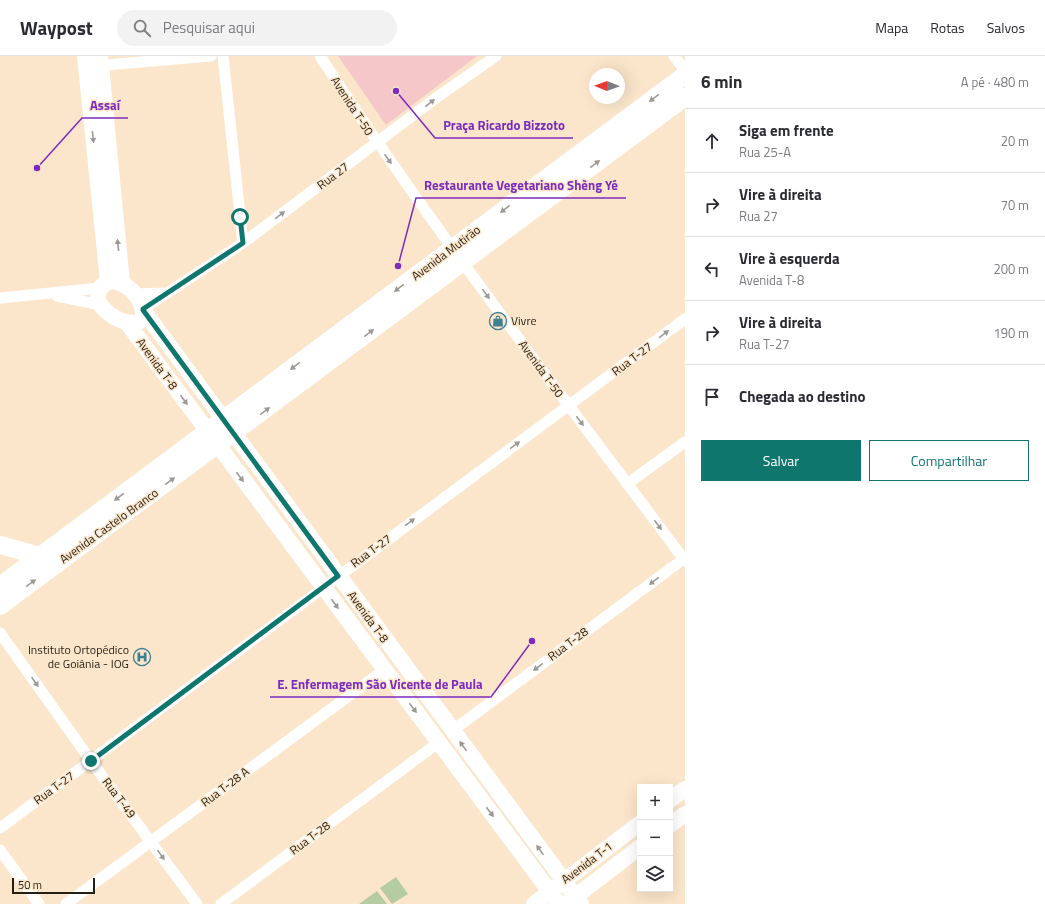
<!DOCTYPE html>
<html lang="pt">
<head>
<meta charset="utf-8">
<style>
	:root { --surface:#fff; --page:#f2f2f3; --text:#2b2b33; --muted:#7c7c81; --line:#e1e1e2; --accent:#0f766e }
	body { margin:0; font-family:"Titillium Web",sans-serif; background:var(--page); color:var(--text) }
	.controls { position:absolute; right:12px; bottom:12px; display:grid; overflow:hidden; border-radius:0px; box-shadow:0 4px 16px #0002 }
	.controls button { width:36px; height:36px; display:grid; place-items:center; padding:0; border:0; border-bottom:1px solid var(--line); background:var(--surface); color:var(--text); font:20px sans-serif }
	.compass { position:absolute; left:589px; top:12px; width:36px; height:36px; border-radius:50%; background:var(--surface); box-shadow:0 4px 16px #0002; rotate:271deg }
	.scale { position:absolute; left:12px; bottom:10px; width:83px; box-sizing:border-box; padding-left:4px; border:2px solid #251e14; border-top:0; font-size:11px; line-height:14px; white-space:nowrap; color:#251e14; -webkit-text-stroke:3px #fbe6cb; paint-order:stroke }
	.stop { position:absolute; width:12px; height:12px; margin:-9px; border:3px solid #0f766e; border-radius:50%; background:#fff }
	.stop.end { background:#0f766e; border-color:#fff; box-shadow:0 1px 4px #0008 }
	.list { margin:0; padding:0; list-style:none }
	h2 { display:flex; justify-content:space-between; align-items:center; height:52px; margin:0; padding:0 16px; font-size:17px }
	h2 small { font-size:13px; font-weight:400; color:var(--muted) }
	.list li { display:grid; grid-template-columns:26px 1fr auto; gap:12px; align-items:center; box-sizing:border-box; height:64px; padding:0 16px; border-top:1px solid var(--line) }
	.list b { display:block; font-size:15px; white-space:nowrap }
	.list p { margin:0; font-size:13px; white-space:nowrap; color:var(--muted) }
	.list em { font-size:13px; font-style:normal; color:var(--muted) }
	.actions { display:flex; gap:8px; padding:12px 16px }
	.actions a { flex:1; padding:9px 0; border:1px solid var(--accent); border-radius:0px; text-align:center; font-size:14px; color:var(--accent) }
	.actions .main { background:var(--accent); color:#fff }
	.icon { flex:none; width:22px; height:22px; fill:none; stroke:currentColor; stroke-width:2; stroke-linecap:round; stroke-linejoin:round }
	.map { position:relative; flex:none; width:685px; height:848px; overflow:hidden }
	header { display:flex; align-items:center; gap:24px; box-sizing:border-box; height:56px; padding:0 20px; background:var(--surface); border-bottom:1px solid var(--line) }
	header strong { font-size:19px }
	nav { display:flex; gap:22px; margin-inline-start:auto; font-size:14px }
	.search { width:280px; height:36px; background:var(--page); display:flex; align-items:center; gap:10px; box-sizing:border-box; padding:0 14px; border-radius:22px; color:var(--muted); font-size:15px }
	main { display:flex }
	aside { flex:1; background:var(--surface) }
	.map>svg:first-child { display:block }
</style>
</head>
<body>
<header>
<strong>Waypost</strong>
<div class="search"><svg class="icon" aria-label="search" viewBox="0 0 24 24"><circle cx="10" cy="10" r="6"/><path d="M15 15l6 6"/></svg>Pesquisar aqui</div>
<nav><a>Mapa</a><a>Rotas</a><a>Salvos</a></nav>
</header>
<main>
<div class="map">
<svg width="685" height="848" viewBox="0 0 685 848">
	<rect width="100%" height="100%" fill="#fbe6cb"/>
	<!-- green -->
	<path fill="#f5c7c9" d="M 338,0 L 477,0 L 386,69 Z"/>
	<!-- water -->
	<path fill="#b5cba2" d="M 396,821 L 408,838 L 392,848 L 380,832 Z
		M 377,835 L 387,848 L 359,848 Z"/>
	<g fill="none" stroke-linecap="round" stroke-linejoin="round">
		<!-- street -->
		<path stroke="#fff" stroke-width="11" d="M 223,0 L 243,187
			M 320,0 C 433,174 561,338 685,505
			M 674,0 L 685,14
			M 94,10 L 211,0
			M 135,238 L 167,237
			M 57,240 L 101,249
			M 0,242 L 100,232
			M 143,253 L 243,187 L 436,42 L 496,0
			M 627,428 L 685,386
			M 0,577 L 91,705 L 197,848
			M 452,675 L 685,502
			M 0,772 L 685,263
			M 0,794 L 39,848
			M 66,848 L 384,614
			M 221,848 L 438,687"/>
		<!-- secondary -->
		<path stroke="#fff" stroke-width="16" d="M 85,0 L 108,226
			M 100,0 L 122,227
			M 114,225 C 125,228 135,235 140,246 C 156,285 98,261 98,241 C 98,238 99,235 100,232 L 108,226 Z
			M 143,254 L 581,848
			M 128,268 L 559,848
			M 670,744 L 685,733
			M 670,769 L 685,758
			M 567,847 L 640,791
			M 534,848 L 640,767"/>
		<!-- primary -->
		<path stroke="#fff" stroke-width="18" d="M 0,489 L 40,500
			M 0,530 L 685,19
			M 0,550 L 685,41"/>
	</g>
	<!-- one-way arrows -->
	<defs><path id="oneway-solid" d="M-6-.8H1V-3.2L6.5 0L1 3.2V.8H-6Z"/></defs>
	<g fill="#9d9a95">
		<use href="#oneway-solid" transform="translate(654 42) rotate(143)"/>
		<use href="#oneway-solid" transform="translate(430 47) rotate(-38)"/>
		<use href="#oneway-solid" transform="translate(93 81) rotate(84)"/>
		<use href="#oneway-solid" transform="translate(388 103) rotate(54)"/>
		<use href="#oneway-solid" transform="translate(595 108) rotate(-37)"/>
		<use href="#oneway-solid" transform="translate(505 153) rotate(143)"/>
		<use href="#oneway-solid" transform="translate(280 159) rotate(-37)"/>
		<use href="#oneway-solid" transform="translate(118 189) rotate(-96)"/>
		<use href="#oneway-solid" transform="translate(399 232) rotate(143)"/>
		<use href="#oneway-solid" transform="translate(486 238) rotate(54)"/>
		<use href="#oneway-solid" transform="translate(369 277) rotate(-37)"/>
		<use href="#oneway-solid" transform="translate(664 278) rotate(-37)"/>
		<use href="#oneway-solid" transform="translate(295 310) rotate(143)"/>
		<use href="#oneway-solid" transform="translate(184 344) rotate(54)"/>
		<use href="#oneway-solid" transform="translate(265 355) rotate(-37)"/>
		<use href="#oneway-solid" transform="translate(580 365) rotate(53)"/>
		<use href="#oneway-solid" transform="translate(515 389) rotate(-36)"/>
		<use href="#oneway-solid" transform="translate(240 421) rotate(53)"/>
		<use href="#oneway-solid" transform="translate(170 425) rotate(-36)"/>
		<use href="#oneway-solid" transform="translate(119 441) rotate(143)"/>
		<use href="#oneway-solid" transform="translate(410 466) rotate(-36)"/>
		<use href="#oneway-solid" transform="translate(658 469) rotate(53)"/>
		<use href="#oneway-solid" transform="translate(654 525) rotate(143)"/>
		<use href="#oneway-solid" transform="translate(31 527) rotate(-36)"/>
		<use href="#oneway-solid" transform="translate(335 548) rotate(53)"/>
		<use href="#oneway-solid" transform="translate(538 611) rotate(143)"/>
		<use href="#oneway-solid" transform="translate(35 626) rotate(55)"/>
		<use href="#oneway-solid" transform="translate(413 652) rotate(53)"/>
		<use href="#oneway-solid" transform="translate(463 690) rotate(-126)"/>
		<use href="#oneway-solid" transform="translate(490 756) rotate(53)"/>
		<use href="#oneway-solid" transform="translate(540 794) rotate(-126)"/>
		<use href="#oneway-solid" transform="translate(161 799) rotate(54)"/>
	</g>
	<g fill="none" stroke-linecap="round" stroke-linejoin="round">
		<!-- route -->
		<path stroke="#0f766e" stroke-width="5" d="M 91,705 L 338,520 L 143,254 L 143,253 L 243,187 L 240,161"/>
	</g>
	<!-- icons -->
	<defs>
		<g id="shop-ring" transform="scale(0.9)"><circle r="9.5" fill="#fbe6cb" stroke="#3f8092" stroke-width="1.5"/><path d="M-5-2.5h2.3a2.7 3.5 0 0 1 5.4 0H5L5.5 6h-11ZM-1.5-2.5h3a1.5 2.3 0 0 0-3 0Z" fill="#3f8092"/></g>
		<g id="hospital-ring" transform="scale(0.9)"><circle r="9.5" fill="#fbe6cb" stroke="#3f8092" stroke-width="1.5"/><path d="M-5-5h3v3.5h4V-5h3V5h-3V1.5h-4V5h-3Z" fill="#3f8092"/></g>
	</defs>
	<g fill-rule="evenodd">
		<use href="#shop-ring" x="498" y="265"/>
		<use href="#hospital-ring" x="142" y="601"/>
	</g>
	<g text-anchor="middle" stroke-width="3" stroke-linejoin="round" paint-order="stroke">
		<!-- street labels -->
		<g font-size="12" fill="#251e14" stroke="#fbe6cb">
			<text transform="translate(352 50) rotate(57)" y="4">Avenida T-50</text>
			<text transform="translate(333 120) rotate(-37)" y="4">Rua 27</text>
			<text transform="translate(446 197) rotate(-37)" y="4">Avenida Mutirão</text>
			<text transform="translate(632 303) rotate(-37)" y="4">Rua T-27</text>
			<text transform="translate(157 308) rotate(54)" y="4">Avenida T-8</text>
			<text transform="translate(541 313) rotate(54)" y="4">Avenida T-50</text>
			<text transform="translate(109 470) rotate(-36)" y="4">Avenida Castelo Branco</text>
			<text transform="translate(371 495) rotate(-36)" y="4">Rua T-27</text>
			<text transform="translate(368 561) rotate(54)" y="4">Avenida T-8</text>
			<text transform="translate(568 588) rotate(-37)" y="4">Rua T-28</text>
			<text transform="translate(225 731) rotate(-37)" y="4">Rua T-28 A</text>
			<text transform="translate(54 732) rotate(-36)" y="4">Rua T-27</text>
			<text transform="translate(119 742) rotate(53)" y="4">Rua T-49</text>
			<text transform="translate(310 782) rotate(-37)" y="4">Rua T-28</text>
			<text transform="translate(587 807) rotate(-37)" y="4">Avenida T-1</text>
		</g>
		<!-- poi labels -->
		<g font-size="12" fill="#251e14" stroke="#fbe6cb" text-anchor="start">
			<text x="511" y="269">Vivre</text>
			<text x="129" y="598" text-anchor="end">Instituto Ortopédico<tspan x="129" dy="14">de Goiânia - IOG</tspan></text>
		</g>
	</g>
	<!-- callouts -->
	<path fill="none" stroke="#7b2cbf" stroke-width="1.5" d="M37 112L82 62H128M396 35L435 82H573M398 210L416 142H626M532 585L491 641H270"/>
	<g fill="#7b2cbf" stroke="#fbe6cb" stroke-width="1.5">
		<circle cx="37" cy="112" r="4"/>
		<circle cx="396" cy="35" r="4"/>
		<circle cx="398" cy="210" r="4"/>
		<circle cx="532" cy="585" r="4"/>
	</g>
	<g font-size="13" text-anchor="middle" font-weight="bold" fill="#7b2cbf" stroke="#fbe6cb" stroke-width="3" stroke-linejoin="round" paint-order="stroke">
		<text x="105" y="54">Assaí</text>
		<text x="504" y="74">Praça Ricardo Bizzoto</text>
		<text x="521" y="134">Restaurante Vegetariano Shèng Yé</text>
		<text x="380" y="633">E. Enfermagem São Vicente de Paula</text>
	</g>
</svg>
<div class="controls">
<button>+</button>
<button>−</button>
<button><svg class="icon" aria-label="layers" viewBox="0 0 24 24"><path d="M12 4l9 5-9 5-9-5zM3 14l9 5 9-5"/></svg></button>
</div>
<svg class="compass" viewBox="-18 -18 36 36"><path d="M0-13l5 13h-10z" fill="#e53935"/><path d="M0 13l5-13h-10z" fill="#7c7c81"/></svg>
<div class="scale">50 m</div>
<div class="stop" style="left:240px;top:161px"></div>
<div class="stop end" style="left:91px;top:705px"></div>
</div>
<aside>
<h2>6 min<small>A pé · 480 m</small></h2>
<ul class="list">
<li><svg class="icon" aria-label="ahead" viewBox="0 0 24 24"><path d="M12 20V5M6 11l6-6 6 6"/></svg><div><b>Siga em frente</b><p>Rua 25-A</p></div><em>20 m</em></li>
<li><svg class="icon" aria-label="right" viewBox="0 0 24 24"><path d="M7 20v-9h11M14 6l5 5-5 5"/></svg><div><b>Vire à direita</b><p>Rua 27</p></div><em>70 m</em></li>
<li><svg class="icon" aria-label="left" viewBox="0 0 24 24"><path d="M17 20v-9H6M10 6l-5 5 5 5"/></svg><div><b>Vire à esquerda</b><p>Avenida T-8</p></div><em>200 m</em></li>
<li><svg class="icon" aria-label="right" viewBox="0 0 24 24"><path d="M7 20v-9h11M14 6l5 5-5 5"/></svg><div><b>Vire à direita</b><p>Rua T-27</p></div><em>190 m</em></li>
<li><svg class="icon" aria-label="arrive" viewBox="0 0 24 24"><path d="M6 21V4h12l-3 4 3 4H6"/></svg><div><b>Chegada ao destino</b></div></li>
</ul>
<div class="actions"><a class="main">Salvar</a><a>Compartilhar</a></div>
</aside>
</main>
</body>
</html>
